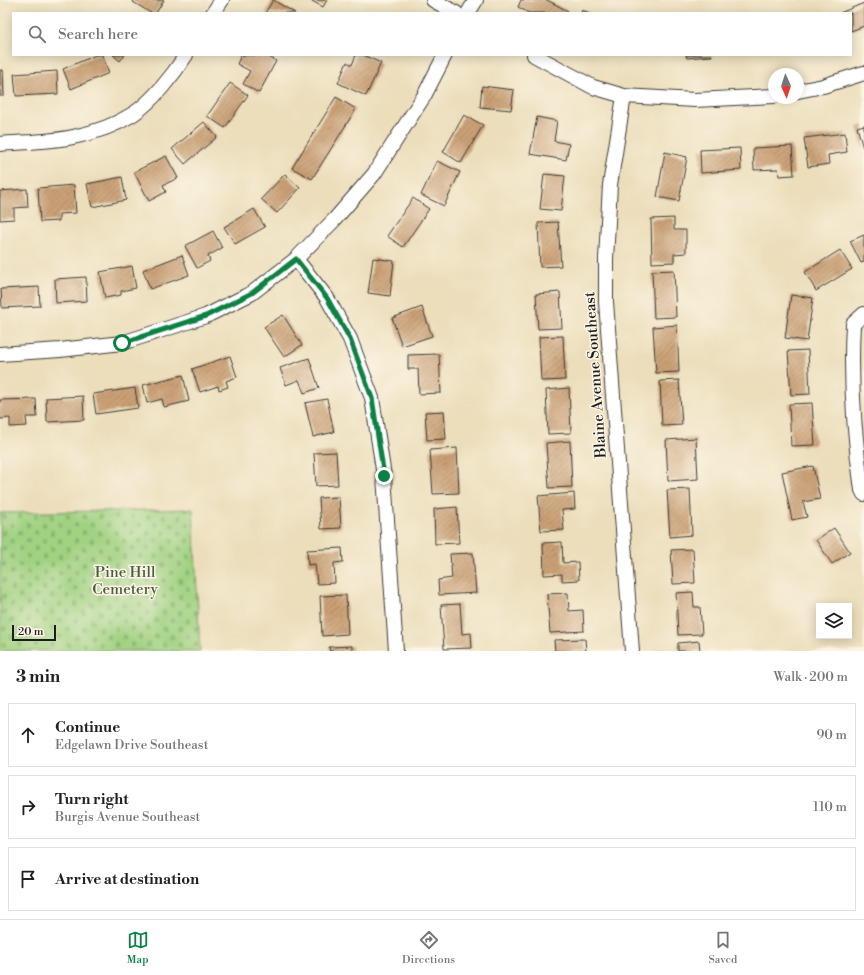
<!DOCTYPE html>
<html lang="en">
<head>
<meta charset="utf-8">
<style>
	:root { --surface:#fff; --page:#f2f2f2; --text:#202124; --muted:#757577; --line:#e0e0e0; --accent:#0b8043 }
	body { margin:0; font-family:"Libre Bodoni",serif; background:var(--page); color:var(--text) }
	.controls { position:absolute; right:12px; bottom:12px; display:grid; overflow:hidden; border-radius:0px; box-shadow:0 2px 10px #0003 }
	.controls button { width:36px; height:36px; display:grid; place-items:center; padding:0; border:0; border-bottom:1px solid var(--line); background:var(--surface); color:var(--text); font:20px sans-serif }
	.compass { position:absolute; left:768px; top:68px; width:36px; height:36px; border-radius:50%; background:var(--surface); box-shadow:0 2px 10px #0003; rotate:177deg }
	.scale { position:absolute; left:12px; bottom:10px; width:44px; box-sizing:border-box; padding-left:4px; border:2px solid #1c1c1c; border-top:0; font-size:11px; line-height:14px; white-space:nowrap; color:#1c1c1c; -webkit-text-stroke:3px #fcf5e5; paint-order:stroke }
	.stop { position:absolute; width:12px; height:12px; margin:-9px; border:3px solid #0b8043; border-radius:50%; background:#fff }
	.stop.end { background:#0b8043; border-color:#fff; box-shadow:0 1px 4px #0008 }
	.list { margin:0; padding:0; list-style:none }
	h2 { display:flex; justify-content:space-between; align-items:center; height:52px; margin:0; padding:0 16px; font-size:17px }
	h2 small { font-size:13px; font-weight:400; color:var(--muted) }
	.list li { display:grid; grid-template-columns:26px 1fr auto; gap:12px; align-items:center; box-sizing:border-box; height:64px; margin:0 8px 8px; padding:0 8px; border:1px solid var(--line); border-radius:0px }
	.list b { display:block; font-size:15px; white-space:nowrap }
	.list p { margin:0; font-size:13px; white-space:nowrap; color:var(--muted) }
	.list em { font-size:13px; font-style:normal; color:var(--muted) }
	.icon { flex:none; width:22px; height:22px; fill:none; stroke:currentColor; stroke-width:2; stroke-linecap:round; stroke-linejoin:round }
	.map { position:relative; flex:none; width:864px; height:651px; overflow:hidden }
	.search { position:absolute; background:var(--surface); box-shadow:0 2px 10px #0003; left:12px; right:12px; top:12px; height:44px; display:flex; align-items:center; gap:10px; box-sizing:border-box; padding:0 14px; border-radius:0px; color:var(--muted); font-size:15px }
	.sheet { height:268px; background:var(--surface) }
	nav { display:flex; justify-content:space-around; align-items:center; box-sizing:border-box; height:56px; border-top:1px solid var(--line); background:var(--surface); font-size:11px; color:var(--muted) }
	nav a { display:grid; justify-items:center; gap:2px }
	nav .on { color:var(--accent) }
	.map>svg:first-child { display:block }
</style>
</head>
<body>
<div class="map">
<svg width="864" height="651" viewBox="0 0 864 651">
	<defs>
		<pattern id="cemetery-stones" width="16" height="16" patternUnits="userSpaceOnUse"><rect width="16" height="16" fill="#a0d282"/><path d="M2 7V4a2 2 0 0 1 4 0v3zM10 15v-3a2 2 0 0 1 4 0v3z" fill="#89b470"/></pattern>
		<pattern id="building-hatch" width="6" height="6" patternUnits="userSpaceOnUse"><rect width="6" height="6" fill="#cba176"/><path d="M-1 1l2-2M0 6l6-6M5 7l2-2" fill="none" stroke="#a48260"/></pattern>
	</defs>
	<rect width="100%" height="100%" fill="#fcf5e5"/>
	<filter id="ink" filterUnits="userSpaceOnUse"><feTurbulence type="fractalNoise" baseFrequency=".025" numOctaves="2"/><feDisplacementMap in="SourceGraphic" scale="8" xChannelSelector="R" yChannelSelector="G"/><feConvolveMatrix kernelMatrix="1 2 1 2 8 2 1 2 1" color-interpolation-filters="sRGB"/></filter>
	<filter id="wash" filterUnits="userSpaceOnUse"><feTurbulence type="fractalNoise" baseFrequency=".012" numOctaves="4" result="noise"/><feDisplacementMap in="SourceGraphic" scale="16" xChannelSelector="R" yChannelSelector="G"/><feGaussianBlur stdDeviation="0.9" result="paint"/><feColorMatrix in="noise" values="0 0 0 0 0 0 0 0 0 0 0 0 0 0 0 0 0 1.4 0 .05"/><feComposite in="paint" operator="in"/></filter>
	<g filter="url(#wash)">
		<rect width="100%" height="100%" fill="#ecdebb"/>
		<!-- cemetery -->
		<path fill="url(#cemetery-stones)" stroke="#5e774f" d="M 193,509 L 200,651 L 0,651 L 0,513 Z"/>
		<g id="blocks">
			<!-- building -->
			<path fill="url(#building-hatch)" d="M 134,0 L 164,0 L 156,13 L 151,13 L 133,2 Z
				M 273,0 L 295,13 L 265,13 Z
				M 310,0 L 327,0 L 323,7 Z
				M 521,0 L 547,0 L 568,11 L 567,13 L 529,13 L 518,7 Z
				M 864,3 L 864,26 L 851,31 L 851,13 L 840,13 Z
				M 582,10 L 590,13 L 581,13 Z
				M 96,55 L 102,55 L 109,73 L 71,89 L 63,69 Z
				M 113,55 L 125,55 L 120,61 Z
				M 241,55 L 266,55 L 276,61 L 259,93 L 243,84 L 250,71 L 237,64 Z
				M 356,55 L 363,55 L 381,63 L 366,96 L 338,83 L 347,62 L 352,65 Z
				M 686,55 L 712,55 L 712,56 L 687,58 Z
				M 0,70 L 3,70 L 4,96 L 0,96 Z
				M 57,71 L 58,94 L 16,96 L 14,74 Z
				M 230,83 L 248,95 L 225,128 L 207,116 Z
				M 482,86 L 514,90 L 511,110 L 480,107 Z
				M 336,97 L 356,109 L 312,179 L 292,168 Z
				M 464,115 L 483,125 L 461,163 L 443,152 Z
				M 537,117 L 557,121 L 554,141 L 569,144 L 566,160 L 530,154 Z
				M 204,122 L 217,137 L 185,164 L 172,149 Z
				M 864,125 L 864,148 L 863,148 L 857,127 Z
				M 845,133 L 847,152 L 828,155 L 829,164 L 808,167 L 804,138 Z
				M 792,146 L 794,175 L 779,176 L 778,169 L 754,170 L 753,148 Z
				M 740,148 L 741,170 L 701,173 L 700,150 Z
				M 665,152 L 687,157 L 679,201 L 657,197 Z
				M 166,156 L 178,178 L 163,185 L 166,192 L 149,201 L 134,172 Z
				M 437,161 L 460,172 L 444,206 L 421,195 Z
				M 285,174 L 300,188 L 277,213 L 261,199 Z
				M 544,174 L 565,176 L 561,211 L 540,209 Z
				M 122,177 L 126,200 L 92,207 L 87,184 Z
				M 74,185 L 76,213 L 59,214 L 59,221 L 40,222 L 38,188 Z
				M 27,189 L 28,207 L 14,208 L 14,219 L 0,220 L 0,191 Z
				M 413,198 L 429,209 L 403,247 L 387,236 Z
				M 254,209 L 265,227 L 235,244 L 224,227 Z
				M 674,218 L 674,230 L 686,230 L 686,253 L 674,254 L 674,262 L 652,263 L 651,219 Z
				M 558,222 L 561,266 L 540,267 L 538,223 Z
				M 213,231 L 222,248 L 208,256 L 210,261 L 197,268 L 185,246 Z
				M 864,235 L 864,262 L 861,263 L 850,241 Z
				M 840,250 L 852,269 L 816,291 L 805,272 Z
				M 182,255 L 189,275 L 150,289 L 143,270 Z
				M 373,258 L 394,261 L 390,296 L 368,293 Z
				M 132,266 L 136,288 L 121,291 L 121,295 L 105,298 L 100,272 Z
				M 674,270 L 676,317 L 654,318 L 652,271 Z
				M 86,277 L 87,301 L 56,303 L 55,279 Z
				M 39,287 L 40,306 L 2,308 L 1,289 Z
				M 560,292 L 562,328 L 538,329 L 536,294 Z
				M 791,295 L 813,298 L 807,341 L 785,338 Z
				M 422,307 L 432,336 L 402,346 L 392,318 Z
				M 283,315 L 302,345 L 284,357 L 264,327 Z
				M 677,325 L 679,372 L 656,373 L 653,327 Z
				M 563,336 L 565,380 L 541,381 L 539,337 Z
				M 808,350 L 810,394 L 791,395 L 788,351 Z
				M 439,354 L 441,393 L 419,394 L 418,369 L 408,369 L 408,355 Z
				M 230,356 L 237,377 L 226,381 L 228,387 L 219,390 L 218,386 L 200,392 L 192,369 Z
				M 309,358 L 319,388 L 304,393 L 299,380 L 286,385 L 280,368 Z
				M 183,375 L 189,401 L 164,407 L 162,399 L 147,403 L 143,385 Z
				M 679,380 L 682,425 L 662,426 L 660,381 Z
				M 135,388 L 138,408 L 96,414 L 93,394 Z
				M 569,388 L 571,433 L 548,434 L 546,390 Z
				M 83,396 L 84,420 L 47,422 L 46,398 Z
				M 36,399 L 37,417 L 26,417 L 27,426 L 10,427 L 10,418 L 0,419 L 0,400 Z
				M 327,399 L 334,432 L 313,437 L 305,403 Z
				M 812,403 L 815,445 L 791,446 L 789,404 Z
				M 444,411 L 446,439 L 427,440 L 425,412 Z
				M 696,438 L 698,479 L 668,481 L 666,440 Z
				M 570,441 L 572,487 L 549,488 L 546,443 Z
				M 457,448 L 459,493 L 433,494 L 430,450 Z
				M 336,452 L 338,485 L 316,486 L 314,453 Z
				M 813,466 L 820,499 L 803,502 L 807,517 L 792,520 L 782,472 Z
				M 690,489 L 692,535 L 670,537 L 667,490 Z
				M 574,493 L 575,509 L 562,510 L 564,530 L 541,531 L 538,496 Z
				M 339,497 L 341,528 L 321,529 L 319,498 Z
				M 457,507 L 459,543 L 435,544 L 434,509 Z
				M 834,528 L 850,552 L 832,564 L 816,540 Z
				M 562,542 L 563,563 L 578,562 L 579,580 L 562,581 L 562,574 L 544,575 L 543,543 Z
				M 342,548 L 343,562 L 334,563 L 335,583 L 317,584 L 315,564 L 308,565 L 307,550 Z
				M 693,549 L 695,583 L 673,584 L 671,550 Z
				M 473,553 L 476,593 L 439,595 L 438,580 L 452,578 L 450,554 Z
				M 693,592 L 694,607 L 700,607 L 702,634 L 678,635 L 676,593 Z
				M 568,593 L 569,611 L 583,610 L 584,631 L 550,633 L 547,594 Z
				M 346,595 L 348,634 L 322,636 L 320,596 Z
				M 460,604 L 462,634 L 471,633 L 472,648 L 444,649 L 441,605 Z
				M 585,639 L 586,651 L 555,651 L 554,640 Z
				M 699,641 L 700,651 L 678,651 L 678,643 Z
				M 352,646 L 352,651 L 330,651 L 329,647 Z"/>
		</g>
	</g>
	<g filter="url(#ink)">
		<use href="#blocks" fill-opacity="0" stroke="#3b3934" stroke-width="1"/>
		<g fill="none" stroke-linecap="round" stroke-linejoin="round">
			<!-- minor casing -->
			<g stroke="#3b3934" stroke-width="16">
				<path id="minor" d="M 433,0 L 456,13
					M 213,13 L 222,0
					M 468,13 L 476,0
					M 534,55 L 593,87 L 624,96 L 695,100 L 774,96
					M 798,91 L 823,86 L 864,73
					M 624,96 L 610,185 L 606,259 L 606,302 L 632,651
					M 0,144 C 24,142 50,142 73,137 C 93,133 116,125 133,114 C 152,102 174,74 186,55
					M 296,259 L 327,298 L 350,339 L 372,398 L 384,476 L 396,651
					M 864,314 L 853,324 C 850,379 854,435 862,490 L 864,494
					M 0,354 L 60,350 L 122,343 L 206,316 L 252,293 L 296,259 L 335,219 L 374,174 L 424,96 L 445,55"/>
			</g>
			<!-- minor -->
			<use href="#minor" stroke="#fff" stroke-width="14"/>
		</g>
	</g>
	<g fill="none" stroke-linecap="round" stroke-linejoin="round" filter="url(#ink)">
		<!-- route -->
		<path stroke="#0b8043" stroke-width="5" d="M 122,343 L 206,316 L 252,293 L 296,259 L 327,298 L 350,339 L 372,398 L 384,476"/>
	</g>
	<g text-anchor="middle" stroke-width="3" stroke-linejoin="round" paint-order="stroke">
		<!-- street labels -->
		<g font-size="15" fill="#1c1c1c" stroke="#fcf5e5">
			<text transform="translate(595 375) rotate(-94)" y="5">Blaine Avenue Southeast</text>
		</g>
		<!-- park labels -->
		<g font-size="15" fill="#4a5c40" stroke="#fcf5e5">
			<text x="125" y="577">Pine Hill<tspan x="125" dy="17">Cemetery</tspan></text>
		</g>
	</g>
</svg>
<div class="controls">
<button><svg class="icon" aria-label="layers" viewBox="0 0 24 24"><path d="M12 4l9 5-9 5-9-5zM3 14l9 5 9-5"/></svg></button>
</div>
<svg class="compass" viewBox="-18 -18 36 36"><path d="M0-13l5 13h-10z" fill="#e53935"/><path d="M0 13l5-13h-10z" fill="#757577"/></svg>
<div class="scale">20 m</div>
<div class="stop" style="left:122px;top:343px"></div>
<div class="stop end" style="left:384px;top:476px"></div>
<div class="search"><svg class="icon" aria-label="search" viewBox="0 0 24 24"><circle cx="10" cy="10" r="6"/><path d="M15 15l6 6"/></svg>Search here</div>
</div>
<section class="sheet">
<h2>3 min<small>Walk · 200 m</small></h2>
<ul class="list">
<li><svg class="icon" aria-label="ahead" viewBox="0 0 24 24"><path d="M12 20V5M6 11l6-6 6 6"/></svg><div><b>Continue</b><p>Edgelawn Drive Southeast</p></div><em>90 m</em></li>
<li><svg class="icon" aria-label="right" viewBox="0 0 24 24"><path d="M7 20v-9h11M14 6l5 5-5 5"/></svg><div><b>Turn right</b><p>Burgis Avenue Southeast</p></div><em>110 m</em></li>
<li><svg class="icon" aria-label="arrive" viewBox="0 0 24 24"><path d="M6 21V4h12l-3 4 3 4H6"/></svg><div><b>Arrive at destination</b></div></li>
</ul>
</section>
<nav>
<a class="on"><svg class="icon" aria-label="map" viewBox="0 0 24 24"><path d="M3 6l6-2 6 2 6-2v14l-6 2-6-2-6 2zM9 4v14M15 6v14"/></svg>Map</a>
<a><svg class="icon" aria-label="directions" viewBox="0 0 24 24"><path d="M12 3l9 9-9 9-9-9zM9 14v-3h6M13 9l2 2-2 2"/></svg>Directions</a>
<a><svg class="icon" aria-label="saved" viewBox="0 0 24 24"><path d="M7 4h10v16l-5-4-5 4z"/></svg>Saved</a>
</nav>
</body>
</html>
